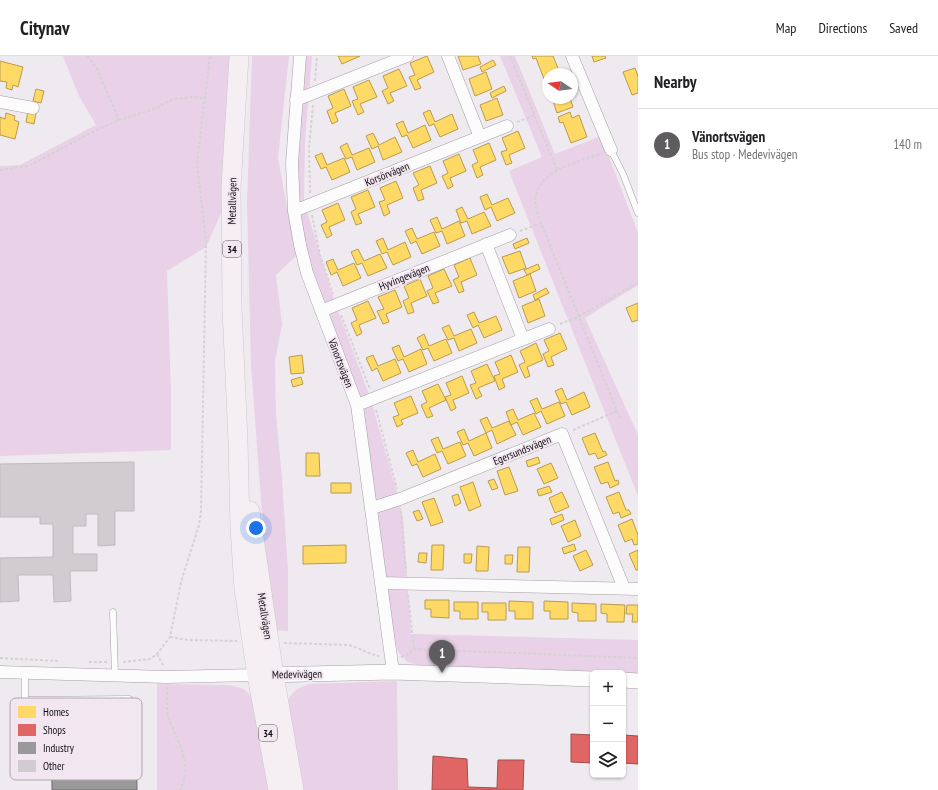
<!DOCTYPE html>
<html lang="en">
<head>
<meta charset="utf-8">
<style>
	:root { --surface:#fff; --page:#f2f2f2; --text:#202124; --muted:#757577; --line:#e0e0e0; --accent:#5f5c5f }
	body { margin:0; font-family:"PT Sans Narrow",sans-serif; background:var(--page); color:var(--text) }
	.controls { position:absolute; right:12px; bottom:12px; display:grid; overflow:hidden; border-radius:6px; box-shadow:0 1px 3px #0004 }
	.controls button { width:36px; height:36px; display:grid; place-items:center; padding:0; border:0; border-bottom:1px solid var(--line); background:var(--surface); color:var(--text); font:20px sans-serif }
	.compass { position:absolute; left:542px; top:12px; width:36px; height:36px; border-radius:50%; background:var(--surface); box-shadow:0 1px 3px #0004; rotate:283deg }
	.you { position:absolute; left:256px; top:472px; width:14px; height:14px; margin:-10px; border:3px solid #fff; border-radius:50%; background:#1a73e8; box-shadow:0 0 0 6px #1a73e833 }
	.badge { display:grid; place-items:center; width:26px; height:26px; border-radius:50%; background:var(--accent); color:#fff; font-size:13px; font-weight:700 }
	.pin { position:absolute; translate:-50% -33px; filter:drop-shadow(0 1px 2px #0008) }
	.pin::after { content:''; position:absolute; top:21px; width:14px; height:12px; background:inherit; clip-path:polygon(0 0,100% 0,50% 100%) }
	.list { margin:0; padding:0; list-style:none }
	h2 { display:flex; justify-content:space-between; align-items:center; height:52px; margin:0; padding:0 16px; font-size:17px }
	h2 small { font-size:13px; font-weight:400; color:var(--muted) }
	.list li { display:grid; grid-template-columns:26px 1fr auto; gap:12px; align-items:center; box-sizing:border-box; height:72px; padding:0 16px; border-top:1px solid var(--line) }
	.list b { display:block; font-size:15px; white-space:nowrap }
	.list p { margin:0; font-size:13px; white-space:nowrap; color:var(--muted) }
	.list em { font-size:13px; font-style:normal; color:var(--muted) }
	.icon { flex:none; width:22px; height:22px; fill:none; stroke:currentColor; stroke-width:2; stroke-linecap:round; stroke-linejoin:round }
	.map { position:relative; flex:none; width:638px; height:734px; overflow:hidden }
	header { display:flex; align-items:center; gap:24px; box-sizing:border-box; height:56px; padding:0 20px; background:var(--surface); border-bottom:1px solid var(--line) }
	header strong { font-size:19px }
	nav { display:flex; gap:22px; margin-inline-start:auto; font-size:14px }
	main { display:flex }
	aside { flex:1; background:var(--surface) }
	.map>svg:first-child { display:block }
</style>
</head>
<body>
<header>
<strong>Citynav</strong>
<nav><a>Map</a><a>Directions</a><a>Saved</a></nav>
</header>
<main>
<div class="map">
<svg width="638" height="734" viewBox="0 0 638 734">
	<rect width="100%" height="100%" fill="#efeaef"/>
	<!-- green -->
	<path fill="#e9d1e7" d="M 63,0 L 231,0 L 223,153 L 206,191 L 167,215 L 171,336 L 171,394 L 0,400 L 0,110 L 20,109 L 96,69 L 79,40 Z
		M 252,0 L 289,0 L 278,102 L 296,200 L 276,219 L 282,268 L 275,305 L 276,358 L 282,423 L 288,515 L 288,575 L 273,574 L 268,538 L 251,309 L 247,147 Z
		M 295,0 L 312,0 L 305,85 L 304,145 L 334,244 L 370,341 L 398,440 L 403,461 L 411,578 L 638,584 L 638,618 L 418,609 L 408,606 L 398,596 L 380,524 L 353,348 L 315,249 L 286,105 L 290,43 Z
		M 500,0 L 515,0 L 555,98 L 601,80 L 638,177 L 638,229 L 585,262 L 638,379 L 638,440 L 509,115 L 542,101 Z
		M 397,625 L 398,734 L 299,734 L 286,651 C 290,637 295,633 309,628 Z
		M 157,628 L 230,629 L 244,633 L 254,643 L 273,734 L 157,734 Z"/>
	<!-- homes -->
	<path fill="#ffd966" stroke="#b89c4d" d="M 338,0 L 360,0 L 342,8 Z
		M 427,0 L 434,16 L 417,24 L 421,32 L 415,34 L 409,21 L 415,19 L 410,7 Z
		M 458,0 L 478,0 L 481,8 L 463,14 Z
		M 532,0 L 553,0 L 560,17 L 548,18 L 548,21 L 544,23 L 536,2 L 533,3 Z
		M 592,0 L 605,0 L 606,2 L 594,6 Z
		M 493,4 L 496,9 L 482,16 L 480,11 Z
		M 0,5 L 23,11 L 18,31 L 13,29 L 12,34 L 6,32 L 7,26 L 0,25 Z
		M 635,12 L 638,20 L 638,37 L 632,39 L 623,16 Z
		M 399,13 L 407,30 L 390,37 L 394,45 L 388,48 L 382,35 L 388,32 L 383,20 Z
		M 486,16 L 492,33 L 475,40 L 469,23 Z
		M 369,24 L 377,41 L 360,48 L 364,56 L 358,59 L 352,45 L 358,43 L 353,31 Z
		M 504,30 L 506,35 L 492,42 L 490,37 Z
		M 36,33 L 44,35 L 41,47 L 33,45 Z
		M 344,33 L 351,50 L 335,57 L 338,65 L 332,68 L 327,55 L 333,52 L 328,40 Z
		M 497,42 L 503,59 L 486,65 L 480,49 Z
		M 552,42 L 570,42 L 573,51 L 557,57 Z
		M 430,54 L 435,66 L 452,58 L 458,73 L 440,81 L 434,68 L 429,70 L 423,57 Z
		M 28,55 L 36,57 L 34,68 L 26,66 Z
		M 570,56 L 572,62 L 579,59 L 587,81 L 571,87 L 563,66 L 560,67 L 558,61 Z
		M 6,57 L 15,60 L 14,64 L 19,66 L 15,83 L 0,79 L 0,61 L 5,63 Z
		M 403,65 L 408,77 L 425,69 L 431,84 L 413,92 L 407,79 L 402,81 L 396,68 Z
		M 518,75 L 525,92 L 509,99 L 512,107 L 506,109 L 501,96 L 507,94 L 502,82 Z
		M 373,77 L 379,89 L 395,81 L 402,96 L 383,104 L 378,90 L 372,93 L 366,80 Z
		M 347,87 L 352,99 L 369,92 L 375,106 L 357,114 L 352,101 L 346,103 L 340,91 Z
		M 489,87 L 496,104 L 480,111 L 483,119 L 477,122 L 472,109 L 478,106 L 473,94 Z
		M 322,97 L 327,109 L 344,102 L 350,116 L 332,124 L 326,111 L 321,113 L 315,100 Z
		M 459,98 L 466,115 L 450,122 L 453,130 L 448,133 L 442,120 L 448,117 L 443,105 Z
		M 430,110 L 437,127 L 421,134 L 424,143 L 418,145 L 413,132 L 419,129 L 413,117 Z
		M 396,125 L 403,142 L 387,149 L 390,157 L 384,160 L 379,146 L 385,144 L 380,132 Z
		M 368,134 L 375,151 L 358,158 L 362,167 L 356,169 L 351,156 L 356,153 L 351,141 Z
		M 487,138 L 492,149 L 508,142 L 515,157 L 497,165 L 491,151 L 485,154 L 480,141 Z
		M 338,147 L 345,164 L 329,171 L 332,179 L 327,182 L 321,169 L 327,166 L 322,154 Z
		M 462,151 L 468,163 L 484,156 L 491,170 L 472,178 L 467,165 L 461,167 L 456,154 Z
		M 437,161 L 442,173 L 459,165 L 465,180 L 447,188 L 442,175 L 436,177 L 430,164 Z
		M 412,172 L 417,183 L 434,176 L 440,190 L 422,198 L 416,185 L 411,188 L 405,175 Z
		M 383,182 L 388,194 L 405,186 L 411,201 L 393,209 L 387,196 L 382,198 L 376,185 Z
		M 527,182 L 529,187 L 515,193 L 513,188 Z
		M 358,193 L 364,205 L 380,198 L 387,212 L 368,220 L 362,207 L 357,209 L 351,196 Z
		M 520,195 L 526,212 L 509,218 L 502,201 Z
		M 470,202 L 477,219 L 461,226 L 464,235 L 459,237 L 453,224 L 459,221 L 454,209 Z
		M 333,203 L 338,214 L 354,207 L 361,222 L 343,230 L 337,216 L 331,219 L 326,206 Z
		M 538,208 L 540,213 L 527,219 L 524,214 Z
		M 444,213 L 452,230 L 435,237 L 439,246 L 433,248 L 427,235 L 433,232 L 428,220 Z
		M 530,218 L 536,235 L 519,242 L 513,225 Z
		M 420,223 L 427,240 L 411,247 L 414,256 L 408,258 L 403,245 L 409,242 L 404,230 Z
		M 546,232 L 549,237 L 535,244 L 533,239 Z
		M 395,234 L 402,251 L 386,258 L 389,266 L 383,268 L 377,255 L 384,253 L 378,241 Z
		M 539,243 L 545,260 L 528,267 L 522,250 Z
		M 368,245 L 376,262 L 359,269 L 362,277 L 357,280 L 351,267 L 357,264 L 352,252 Z
		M 638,247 L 638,264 L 632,266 L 626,252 Z
		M 474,256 L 479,267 L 496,260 L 502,274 L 484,282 L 478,269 L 473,272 L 467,259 Z
		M 449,269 L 454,280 L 471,273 L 477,287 L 459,295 L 454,282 L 448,284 L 442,272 Z
		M 560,277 L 567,293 L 551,301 L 554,309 L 548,311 L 543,298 L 549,295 L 544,284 Z
		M 424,278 L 429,290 L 446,283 L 452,297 L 434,305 L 428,292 L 423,294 L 417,282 Z
		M 536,287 L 543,304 L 527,311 L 530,320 L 525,322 L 519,309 L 525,306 L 520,295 Z
		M 399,289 L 404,301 L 421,293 L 427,308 L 409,316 L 403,303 L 398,305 L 392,292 Z
		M 302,299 L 304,317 L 291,318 L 289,301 Z
		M 373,299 L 378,310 L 395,303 L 401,317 L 383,325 L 377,312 L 372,315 L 366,302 Z
		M 511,299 L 518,316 L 502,323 L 505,331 L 499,334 L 494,320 L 500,318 L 495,306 Z
		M 487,308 L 495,325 L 478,332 L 482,340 L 476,343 L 470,329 L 476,327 L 471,315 Z
		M 462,320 L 469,337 L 453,344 L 456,352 L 451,355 L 445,341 L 451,339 L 446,327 Z
		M 301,321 L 303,328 L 293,331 L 291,324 Z
		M 438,328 L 446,344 L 429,352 L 433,360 L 427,362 L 421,349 L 427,346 L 422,335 Z
		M 562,332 L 567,344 L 584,336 L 590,351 L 572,359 L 566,346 L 561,348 L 555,335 Z
		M 411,340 L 418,357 L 401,364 L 403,368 L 397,371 L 393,361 L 399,359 L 394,347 Z
		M 537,342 L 542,353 L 559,346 L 565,360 L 547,368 L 541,355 L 536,358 L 530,345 Z
		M 513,353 L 518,364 L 534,357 L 541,371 L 523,379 L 517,366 L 511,369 L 506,356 Z
		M 487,361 L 492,372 L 509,365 L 516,379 L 497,388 L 492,374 L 486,377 L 480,364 Z
		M 464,373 L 469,385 L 486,377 L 492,392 L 474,400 L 468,387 L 463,389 L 457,376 Z
		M 595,377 L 603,396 L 605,395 L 607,399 L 598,403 L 595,397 L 589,399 L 582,382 Z
		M 438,381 L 443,393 L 460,386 L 466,400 L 448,408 L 442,395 L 437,397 L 431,384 Z
		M 413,394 L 418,406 L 435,398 L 441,413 L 423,421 L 417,408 L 412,410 L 406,397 Z
		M 306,397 L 319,397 L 320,420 L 306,420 Z
		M 538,401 L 540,407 L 528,411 L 526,405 Z
		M 608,406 L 615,425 L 618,424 L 619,428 L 610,432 L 608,426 L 601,428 L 594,411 Z
		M 551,407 L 558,422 L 544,428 L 537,413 Z
		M 509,411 L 518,435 L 505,439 L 497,415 Z
		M 494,423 L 498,432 L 492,434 L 488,425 Z
		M 473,426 L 481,450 L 469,455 L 460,431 Z
		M 331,427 L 351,427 L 351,437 L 331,437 Z
		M 549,430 L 552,436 L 539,440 L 537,434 Z
		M 562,436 L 569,451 L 555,457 L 549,442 Z
		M 619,436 L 626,454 L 629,454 L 631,458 L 621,462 L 619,456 L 613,458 L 606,441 Z
		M 458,438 L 461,447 L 455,450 L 452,440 Z
		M 434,442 L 443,466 L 431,470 L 422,446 Z
		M 419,454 L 423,463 L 417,465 L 413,456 Z
		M 562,458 L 564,464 L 552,469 L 550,463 Z
		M 632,463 L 638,479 L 638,488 L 634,489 L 632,483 L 625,486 L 618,469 Z
		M 575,464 L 581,480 L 568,486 L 561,470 Z
		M 574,488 L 576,494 L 564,498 L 562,492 Z
		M 346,489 L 346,507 L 303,508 L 303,490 Z
		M 432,489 L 444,489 L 443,514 L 431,514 Z
		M 477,490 L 489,491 L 488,515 L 476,515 Z
		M 518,491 L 530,491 L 529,516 L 517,516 Z
		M 586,494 L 593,509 L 580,515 L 573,500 Z
		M 638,494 L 638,514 L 636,514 L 629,498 Z
		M 419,497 L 427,497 L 426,507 L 418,506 Z
		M 464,498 L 472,498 L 471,507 L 464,507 Z
		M 505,499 L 513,499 L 512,508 L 505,508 Z
		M 425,544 L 449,544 L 449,562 L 431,561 L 431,553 L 425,553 Z
		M 509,545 L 533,546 L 533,563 L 515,563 L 515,555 L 509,555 Z
		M 544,545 L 568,546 L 568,563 L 550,563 L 550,555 L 544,555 Z
		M 454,546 L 478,546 L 478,563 L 460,563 L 460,555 L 454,555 Z
		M 482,547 L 506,547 L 506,564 L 488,564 L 488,556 L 482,556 Z
		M 572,547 L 596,548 L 596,565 L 578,565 L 578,557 L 572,556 Z
		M 601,548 L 625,549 L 624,566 L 607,566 L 607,558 L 601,557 Z
		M 627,549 L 638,549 L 638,566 L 632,566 L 633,558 L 626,558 Z"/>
	<!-- shops -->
	<path fill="#e06666" stroke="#a24c4d" d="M 571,678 L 593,679 L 593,707 L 571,706 Z
		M 623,679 L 638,680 L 638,708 L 623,707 Z
		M 433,700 L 467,703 L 468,731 L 497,732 L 498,704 L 524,704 L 523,734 L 432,734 Z"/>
	<!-- industry -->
	<path fill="#999" stroke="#707070" d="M 136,651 L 137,734 L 52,734 L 51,652 Z"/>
	<!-- building -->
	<path fill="#d0ccd0" stroke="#bebabe" d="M 134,406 L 134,455 L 115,455 L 115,489 L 98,490 L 98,458 L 86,458 L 86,470 L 73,470 L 73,498 L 97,498 L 97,515 L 70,515 L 71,545 L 54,546 L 53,519 L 18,519 L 19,545 L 0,546 L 0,502 L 53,501 L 53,468 L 40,468 L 40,461 L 0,461 L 0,408 Z"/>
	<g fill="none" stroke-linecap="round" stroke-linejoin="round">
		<!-- service casing -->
		<g stroke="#a4a0a4" stroke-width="7">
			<path id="service" d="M 611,94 L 623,118 L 638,157
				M 113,556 L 115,620
				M 25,617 L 25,644 L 129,643"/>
		</g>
		<!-- minor casing -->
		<g stroke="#a4a0a4" stroke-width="13">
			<path id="minor" d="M 300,0 L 292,107 L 294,155 L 300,189 L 307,217 L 357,349 L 393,616
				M 448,0 L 480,81
				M 572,0 L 611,94
				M 296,44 L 407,0
				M 0,46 L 33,52
				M 294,155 L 507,70
				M 486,188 L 523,283
				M 321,255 L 510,179
				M 357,349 L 549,273
				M 372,452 L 400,443 L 562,378 L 624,532
				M 382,527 L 638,533
				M 0,616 L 166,621 L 257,619"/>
		</g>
		<!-- tertiary casing -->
		<g stroke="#a4a0a4" stroke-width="16">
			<path id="tertiary" d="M 264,619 L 393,616 L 593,623
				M 623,624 L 638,625"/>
		</g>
		<!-- primary casing -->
		<g stroke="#cac8ca" stroke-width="20">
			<path id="primary" d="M 239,0 L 231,131 L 232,252 L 238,385 L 240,472 L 244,533 L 257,619 L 278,734
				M 250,455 L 274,619 L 294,734"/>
		</g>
		<!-- path -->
		<path stroke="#d5d2d4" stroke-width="2" stroke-dasharray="3 2" stroke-linecap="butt" d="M 87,0 L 97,13 L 119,64
			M 510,0 L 557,114
			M 315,25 L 317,0
			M 517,66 L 535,59
			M 0,114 L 28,110 L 48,100 L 94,75 L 119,64 L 151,54 L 174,43 L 191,41 L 204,42
			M 310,137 L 309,91 L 313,49
			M 312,159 L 320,199 L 333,238
			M 520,175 L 541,167
			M 341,259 L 370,333
			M 560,268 L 578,261 L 638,227
			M 376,354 L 397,433
			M 617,355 L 621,364
			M 573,374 L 617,355 L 541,167 C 538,159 535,151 535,143 C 538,114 578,106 600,98
			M 401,455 L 406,516
			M 408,539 L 414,593
			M 170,581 L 188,584 L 237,585
			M 284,587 L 349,589 C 360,592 368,598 379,600
			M 157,598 L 163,609
			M 401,601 L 409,598 L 414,593 L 638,602
			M 0,602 L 59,605
			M 431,605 L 432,594
			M 89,606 L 107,606
			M 123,606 L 150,603 L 157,598 L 170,581 L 181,526 L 199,469 L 201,455 L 206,186 L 197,106 L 210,0
			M 167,631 C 167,641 166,653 169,662 C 177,688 194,706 180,734"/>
		<!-- service -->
		<use href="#service" stroke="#fdfcfd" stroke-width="6"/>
		<!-- minor -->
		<use href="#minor" stroke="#fdfcfd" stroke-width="12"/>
		<!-- tertiary -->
		<use href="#tertiary" stroke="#fdfcfd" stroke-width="15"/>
		<!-- primary -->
		<use href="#primary" stroke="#f5eff4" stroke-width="19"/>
	</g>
	<g text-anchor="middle" stroke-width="4" stroke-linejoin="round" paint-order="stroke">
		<!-- shield labels -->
		<g fill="#f2e7f1" stroke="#555055" stroke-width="1">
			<rect x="223" y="185" width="18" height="16" rx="3"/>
			<rect x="259" y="669" width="18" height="16" rx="3"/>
		</g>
		<g font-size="10" font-weight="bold" fill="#120f12">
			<text x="232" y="197">34</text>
			<text x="268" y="681">34</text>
		</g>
		<!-- street labels -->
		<g font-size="11" fill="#120f12" stroke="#f2e7f1">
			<text transform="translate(387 118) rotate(-22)" y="4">Korsörvägen</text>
			<text transform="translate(232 145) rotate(-89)" y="4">Metallvägen</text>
			<text transform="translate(404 221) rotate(-22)" y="4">Hyvingevägen</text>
			<text transform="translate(341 307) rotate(69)" y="4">Vänortsvägen</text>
			<text transform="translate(522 394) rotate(-22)" y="4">Egersundsvägen</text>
			<text transform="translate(265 560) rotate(81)" y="4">Metallvägen</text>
			<text transform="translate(297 618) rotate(-1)" y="4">Medevivägen</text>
		</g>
	</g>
	<!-- legend -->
	<rect x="10" y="642" width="132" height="82" rx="6" fill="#f2e7f1" stroke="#afa6ae" stroke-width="1"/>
	<rect x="18" y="650" width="18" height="12" fill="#ffd966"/>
	<rect x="18" y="668" width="18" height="12" fill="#e06666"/>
	<rect x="18" y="686" width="18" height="12" fill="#999"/>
	<rect x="18" y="704" width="18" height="12" fill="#d0ccd0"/>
	<g font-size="11" fill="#120f12">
		<text x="43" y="660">Homes</text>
		<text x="43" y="678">Shops</text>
		<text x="43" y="696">Industry</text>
		<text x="43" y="714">Other</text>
	</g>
</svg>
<div class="controls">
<button>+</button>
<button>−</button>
<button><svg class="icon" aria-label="layers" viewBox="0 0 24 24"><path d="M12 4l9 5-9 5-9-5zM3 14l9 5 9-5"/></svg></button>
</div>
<svg class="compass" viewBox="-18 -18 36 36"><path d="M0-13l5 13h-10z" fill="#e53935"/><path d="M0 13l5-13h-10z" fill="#757577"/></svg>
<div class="you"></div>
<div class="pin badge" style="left:442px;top:617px">1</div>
</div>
<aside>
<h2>Nearby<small></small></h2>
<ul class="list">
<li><span class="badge">1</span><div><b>Vänortsvägen</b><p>Bus stop · Medevivägen</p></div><em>140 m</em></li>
</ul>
</aside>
</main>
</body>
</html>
